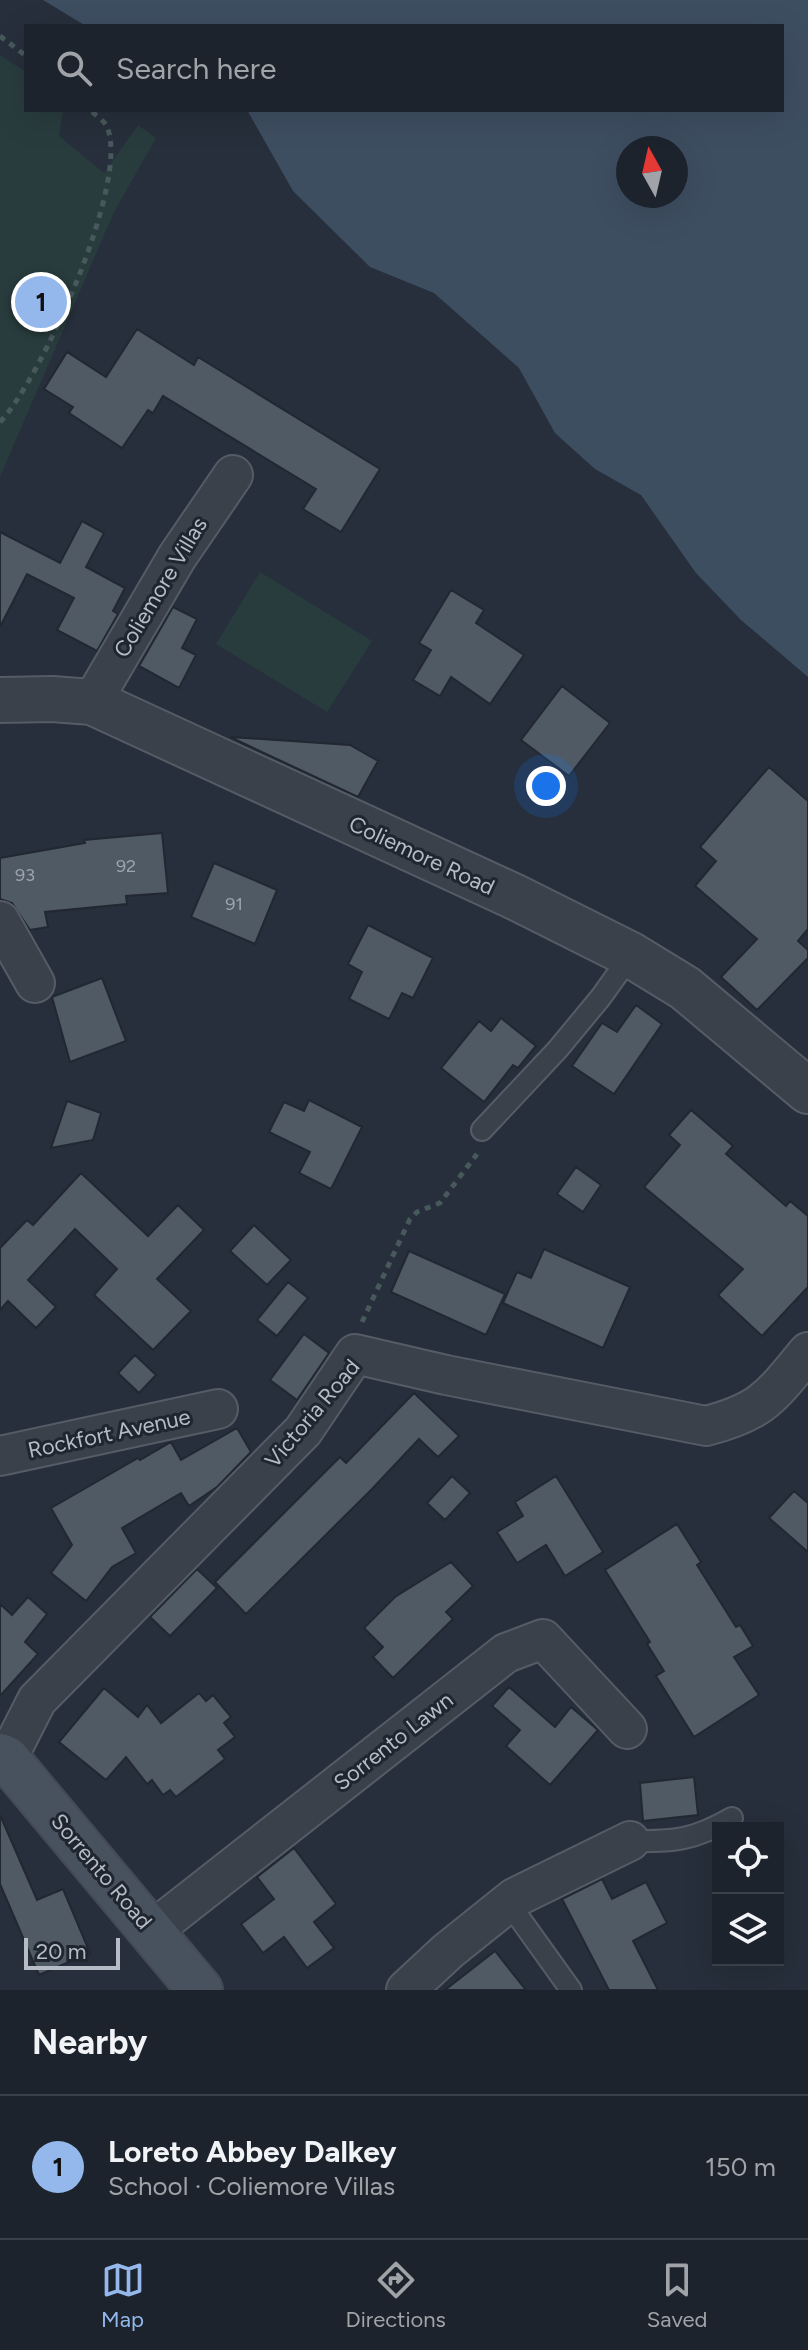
<!DOCTYPE html>
<html lang="en">
<head>
<meta charset="utf-8">
<style>
	:root { --surface:#1c232c; --page:#292f38; --text:#f1f3f6; --muted:#a0a4a9; --line:#3a4048; --accent:#95b8ec }
	body { margin:0; font-family:Figtree,sans-serif; background:var(--page); color:var(--text) }
	.controls { position:absolute; right:24px; bottom:24px; display:grid; overflow:hidden; border-radius:0px; box-shadow:0 8px 32px #0002 }
	.controls button { width:72px; height:72px; display:grid; place-items:center; padding:0; border:0; border-bottom:2px solid var(--line); background:var(--surface); color:var(--text); font:40px sans-serif }
	.compass { position:absolute; left:616px; top:136px; width:72px; height:72px; border-radius:50%; background:var(--surface); box-shadow:0 8px 32px #0002; rotate:352deg }
	.scale { position:absolute; left:24px; bottom:20px; width:96px; box-sizing:border-box; padding-left:8px; border:4px solid #b6bcc6; border-top:0; font-size:22px; line-height:28px; white-space:nowrap; color:#b6bcc6; -webkit-text-stroke:6px #1f2630; paint-order:stroke }
	.you { position:absolute; left:546px; top:786px; width:28px; height:28px; margin:-20px; border:6px solid #fff; border-radius:50%; background:#1a73e8; box-shadow:0 0 0 12px #1a73e833 }
	.badge { display:grid; place-items:center; width:52px; height:52px; border-radius:50%; background:var(--accent); color:#111; font-size:26px; font-weight:700 }
	.pin { position:absolute; translate:-50% -50%; border:4px solid #fff; box-shadow:0 2px 8px #0006 }
	.list { margin:0; padding:0; list-style:none }
	h2 { display:flex; justify-content:space-between; align-items:center; height:104px; margin:0; padding:0 32px; font-size:34px }
	h2 small { font-size:26px; font-weight:400; color:var(--muted) }
	.list li { display:grid; grid-template-columns:52px 1fr auto; gap:24px; align-items:center; box-sizing:border-box; height:144px; padding:0 32px; border-top:2px solid var(--line) }
	.list b { display:block; font-size:30px; white-space:nowrap }
	.list p { margin:0; font-size:26px; white-space:nowrap; color:var(--muted) }
	.list em { font-size:26px; font-style:normal; color:var(--muted) }
	.icon { flex:none; width:44px; height:44px; fill:none; stroke:currentColor; stroke-width:2; stroke-linecap:round; stroke-linejoin:round }
	.map { position:relative; flex:none; width:808px; height:1990px; overflow:hidden }
	.search { position:absolute; background:var(--surface); box-shadow:0 8px 32px #0002; left:24px; right:24px; top:24px; height:88px; display:flex; align-items:center; gap:20px; box-sizing:border-box; padding:0 28px; border-radius:0px; color:var(--muted); font-size:30px }
	.sheet { height:248px; background:var(--surface) }
	nav { display:flex; justify-content:space-around; align-items:center; box-sizing:border-box; height:112px; border-top:2px solid var(--line); background:var(--surface); font-size:22px; color:var(--muted) }
	nav a { display:grid; justify-items:center; gap:4px }
	nav .on { color:var(--accent) }
	.map>svg:first-child { display:block }
</style>
</head>
<body>
<div class="map">
<svg width="808" height="1990" viewBox="0 0 808 1990">
	<rect width="100%" height="100%" fill="#262f3b"/>
	<!-- green -->
	<path fill="#293c3d" d="M 0,55 L 26,72 L 26,110 L 63,110 L 59,136 L 104,173 L 138,125 L 156,138 L 114,212 L 0,477 Z
		M 260,572 L 372,641 L 327,712 L 216,644 Z"/>
	<!-- water -->
	<path fill="#3e4e61" fill-rule="evenodd" d="M 43,0 L 808,0 L 808,677 L 741,620 L 696,573 L 641,495 L 595,469 L 555,433 L 519,368 L 434,293 L 370,267 L 293,191 L 247,110 L 782,110 L 782,26 L 86,26 ZM 628,148 L 676,148 L 676,196 L 628,196 Z"/>
	<!-- building -->
	<path fill="#505a65" stroke="#212832" stroke-width="2" d="M 137,329 L 194,365 L 198,357 L 380,469 L 341,532 L 303,509 L 316,489 L 163,396 L 153,413 L 148,410 L 122,448 L 69,413 L 73,407 L 44,389 L 67,352 L 106,377 Z
		M 82,521 L 104,533 L 86,567 L 125,588 L 113,611 L 118,614 L 97,651 L 57,630 L 74,598 L 27,574 L 0,627 L 0,532 L 60,563 Z
		M 451,590 L 484,610 L 476,623 L 524,655 L 490,704 L 451,677 L 440,696 L 413,680 L 431,650 L 419,643 Z
		M 173,607 L 197,619 L 182,648 L 196,655 L 179,688 L 139,666 Z
		M 562,686 L 610,723 L 569,776 L 521,740 Z
		M 230,737 L 350,745 L 378,761 L 358,797 Z
		M 769,767 L 808,801 L 808,929 L 798,941 L 808,950 L 808,958 L 757,1010 L 721,977 L 757,939 L 695,886 L 716,861 L 700,847 Z
		M 162,833 L 168,893 L 126,896 L 127,904 L 45,912 L 48,927 L 30,930 L 12,903 L 0,899 L 0,858 L 85,843 L 84,840 Z
		M 214,863 L 277,890 L 255,944 L 191,917 Z
		M 368,925 L 433,958 L 413,998 L 402,993 L 389,1019 L 349,999 L 362,972 L 348,964 Z
		M 102,978 L 126,1041 L 70,1062 L 52,997 Z
		M 636,1005 L 662,1024 L 614,1094 L 572,1066 L 602,1023 L 617,1032 Z
		M 501,1018 L 536,1046 L 518,1068 L 513,1065 L 484,1102 L 441,1068 L 479,1021 L 491,1031 Z
		M 309,1100 L 362,1127 L 331,1189 L 299,1173 L 310,1152 L 269,1132 L 284,1102 L 304,1111 Z
		M 67,1101 L 101,1113 L 93,1140 L 51,1148 Z
		M 691,1110 L 733,1146 L 726,1154 L 786,1206 L 790,1201 L 808,1216 L 808,1287 L 762,1336 L 718,1295 L 743,1269 L 644,1187 L 680,1145 L 669,1135 Z
		M 576,1167 L 601,1185 L 583,1212 L 557,1194 Z
		M 81,1173 L 148,1236 L 178,1205 L 204,1230 L 157,1279 L 191,1311 L 153,1350 L 94,1295 L 117,1269 L 75,1229 L 28,1280 L 56,1307 L 36,1328 L 8,1301 L 0,1310 L 0,1248 L 27,1220 L 33,1225 Z
		M 254,1225 L 291,1260 L 267,1285 L 230,1251 Z
		M 544,1249 L 630,1287 L 603,1348 L 503,1303 L 517,1272 L 531,1278 Z
		M 409,1251 L 505,1294 L 486,1335 L 391,1292 Z
		M 288,1282 L 308,1298 L 277,1336 L 257,1320 Z
		M 304,1334 L 329,1353 L 297,1400 L 270,1380 Z
		M 135,1355 L 156,1375 L 139,1393 L 118,1373 Z
		M 414,1393 L 459,1436 L 438,1457 L 419,1439 L 372,1489 L 246,1614 L 215,1582 L 340,1457 L 346,1463 Z
		M 237,1428 L 251,1452 L 217,1487 L 189,1506 L 181,1493 L 122,1528 L 136,1553 L 112,1567 L 86,1601 L 51,1573 L 72,1545 L 51,1508 L 138,1458 L 140,1460 L 171,1442 L 181,1460 Z
		M 452,1476 L 470,1493 L 445,1520 L 427,1503 Z
		M 556,1476 L 603,1552 L 565,1576 L 546,1545 L 517,1563 L 497,1532 L 523,1516 L 515,1502 Z
		M 794,1491 L 808,1503 L 808,1552 L 769,1518 Z
		M 677,1524 L 701,1562 L 697,1565 L 736,1627 L 740,1625 L 753,1646 L 734,1657 L 759,1695 L 694,1737 L 656,1676 L 664,1671 L 647,1644 L 650,1642 L 605,1570 Z
		M 451,1562 L 473,1586 L 446,1612 L 453,1619 L 393,1678 L 373,1657 L 383,1647 L 364,1628 L 395,1597 Z
		M 197,1569 L 217,1588 L 170,1636 L 150,1617 Z
		M 28,1597 L 47,1614 L 25,1642 L 38,1654 L 0,1696 L 0,1604 L 12,1615 Z
		M 509,1687 L 555,1727 L 571,1707 L 598,1730 L 550,1785 L 506,1746 L 520,1730 L 492,1706 Z
		M 104,1688 L 138,1717 L 147,1705 L 161,1723 L 199,1693 L 206,1701 L 213,1695 L 231,1717 L 224,1723 L 235,1737 L 218,1750 L 225,1759 L 176,1797 L 170,1790 L 163,1795 L 152,1780 L 147,1784 L 126,1757 L 106,1780 L 59,1742 Z
		M 694,1777 L 698,1815 L 643,1821 L 640,1783 Z
		M 0,1815 L 37,1900 L 63,1889 L 90,1953 L 39,1975 L 0,1884 Z
		M 294,1848 L 336,1904 L 314,1922 L 334,1948 L 307,1968 L 284,1937 L 263,1953 L 241,1924 L 274,1899 L 257,1877 Z
		M 602,1879 L 612,1899 L 646,1882 L 667,1923 L 633,1941 L 658,1990 L 609,1990 L 562,1899 Z
		M 495,1951 L 526,1990 L 445,1990 Z"/>
	<g fill="none" stroke-linecap="round" stroke-linejoin="round">
		<!-- service casing -->
		<g stroke="#555c66" stroke-width="24">
			<path id="service" d="M 482,1130 L 558,1049 L 601,997 L 631,955
				M 630,1841 C 674,1842 694,1840 732,1818
				M 508,1902 L 571,1990"/>
		</g>
		<!-- minor casing -->
		<g stroke="#555c66" stroke-width="42">
			<path id="minor" d="M 92,702 L 177,557 L 233,475
				M 0,921 L 35,983
				M 0,1456 L 218,1409
				M 7,1759 L 37,1700 L 303,1431 L 355,1354 L 446,1375 L 706,1426 C 764,1411 771,1396 808,1352
				M 153,1930 L 506,1653 L 543,1639 L 627,1729
				M 406,1990 L 448,1951 L 514,1898 L 630,1841"/>
		</g>
		<!-- tertiary casing -->
		<g stroke="#555c66" stroke-width="48">
			<path id="tertiary" d="M 0,700 L 52,699 L 92,702 L 513,896 L 631,955 L 685,988 L 808,1091"/>
		</g>
		<!-- secondary casing -->
		<g stroke="#434a54" stroke-width="48">
			<path id="secondary" d="M 0,1756 L 7,1759 L 200,1990"/>
		</g>
		<!-- path -->
		<path stroke="#48595b" stroke-width="5" stroke-dasharray="6 6" stroke-linecap="butt" d="M 0,36 L 26,56
			M 0,422 C 40,381 131,181 107,127 C 105,121 95,115 90,110
			M 362,1322 L 410,1219 L 417,1212 L 440,1203 L 477,1154"/>
		<!-- service -->
		<use href="#service" stroke="#3a414b" stroke-width="20"/>
		<!-- minor -->
		<use href="#minor" stroke="#3a414b" stroke-width="38"/>
		<!-- tertiary -->
		<use href="#tertiary" stroke="#3a414b" stroke-width="44"/>
		<!-- secondary -->
		<use href="#secondary" stroke="#48515e" stroke-width="44"/>
	</g>
	<g text-anchor="middle" stroke-width="6" stroke-linejoin="round" paint-order="stroke">
		<!-- number labels -->
		<g font-size="18" fill="#9ca4ae">
			<text x="126" y="872">92</text>
			<text x="25" y="881">93</text>
			<text x="234" y="910">91</text>
		</g>
		<!-- street labels -->
		<g font-size="22" fill="#b6bcc6" stroke="#1f2630">
			<text transform="translate(160 587) rotate(-59)" y="8">Coliemore Villas</text>
			<text transform="translate(422 855) rotate(25)" y="8">Coliemore Road</text>
			<text transform="translate(312 1413) rotate(-50)" y="8">Victoria Road</text>
			<text transform="translate(109 1433) rotate(-12)" y="8">Rockfort Avenue</text>
			<text transform="translate(393 1741) rotate(-38)" y="8">Sorrento Lawn</text>
			<text transform="translate(102 1871) rotate(50)" y="8">Sorrento Road</text>
		</g>
	</g>
</svg>
<div class="controls">
<button><svg class="icon" aria-label="locate" viewBox="0 0 24 24"><circle cx="12" cy="12" r="6"/><path d="M12 2v4M12 18v4M2 12h4M18 12h4"/></svg></button>
<button><svg class="icon" aria-label="layers" viewBox="0 0 24 24"><path d="M12 4l9 5-9 5-9-5zM3 14l9 5 9-5"/></svg></button>
</div>
<svg class="compass" viewBox="-18 -18 36 36"><path d="M0-13l5 13h-10z" fill="#e53935"/><path d="M0 13l5-13h-10z" fill="#a0a4a9"/></svg>
<div class="scale">20 m</div>
<div class="you"></div>
<div class="pin badge" style="left:41px;top:302px">1</div>
<div class="search"><svg class="icon" aria-label="search" viewBox="0 0 24 24"><circle cx="10" cy="10" r="6"/><path d="M15 15l6 6"/></svg>Search here</div>
</div>
<section class="sheet">
<h2>Nearby<small></small></h2>
<ul class="list">
<li><span class="badge">1</span><div><b>Loreto Abbey Dalkey</b><p>School · Coliemore Villas</p></div><em>150 m</em></li>
</ul>
</section>
<nav>
<a class="on"><svg class="icon" aria-label="map" viewBox="0 0 24 24"><path d="M3 6l6-2 6 2 6-2v14l-6 2-6-2-6 2zM9 4v14M15 6v14"/></svg>Map</a>
<a><svg class="icon" aria-label="directions" viewBox="0 0 24 24"><path d="M12 3l9 9-9 9-9-9zM9 14v-3h6M13 9l2 2-2 2"/></svg>Directions</a>
<a><svg class="icon" aria-label="saved" viewBox="0 0 24 24"><path d="M7 4h10v16l-5-4-5 4z"/></svg>Saved</a>
</nav>
</body>
</html>
